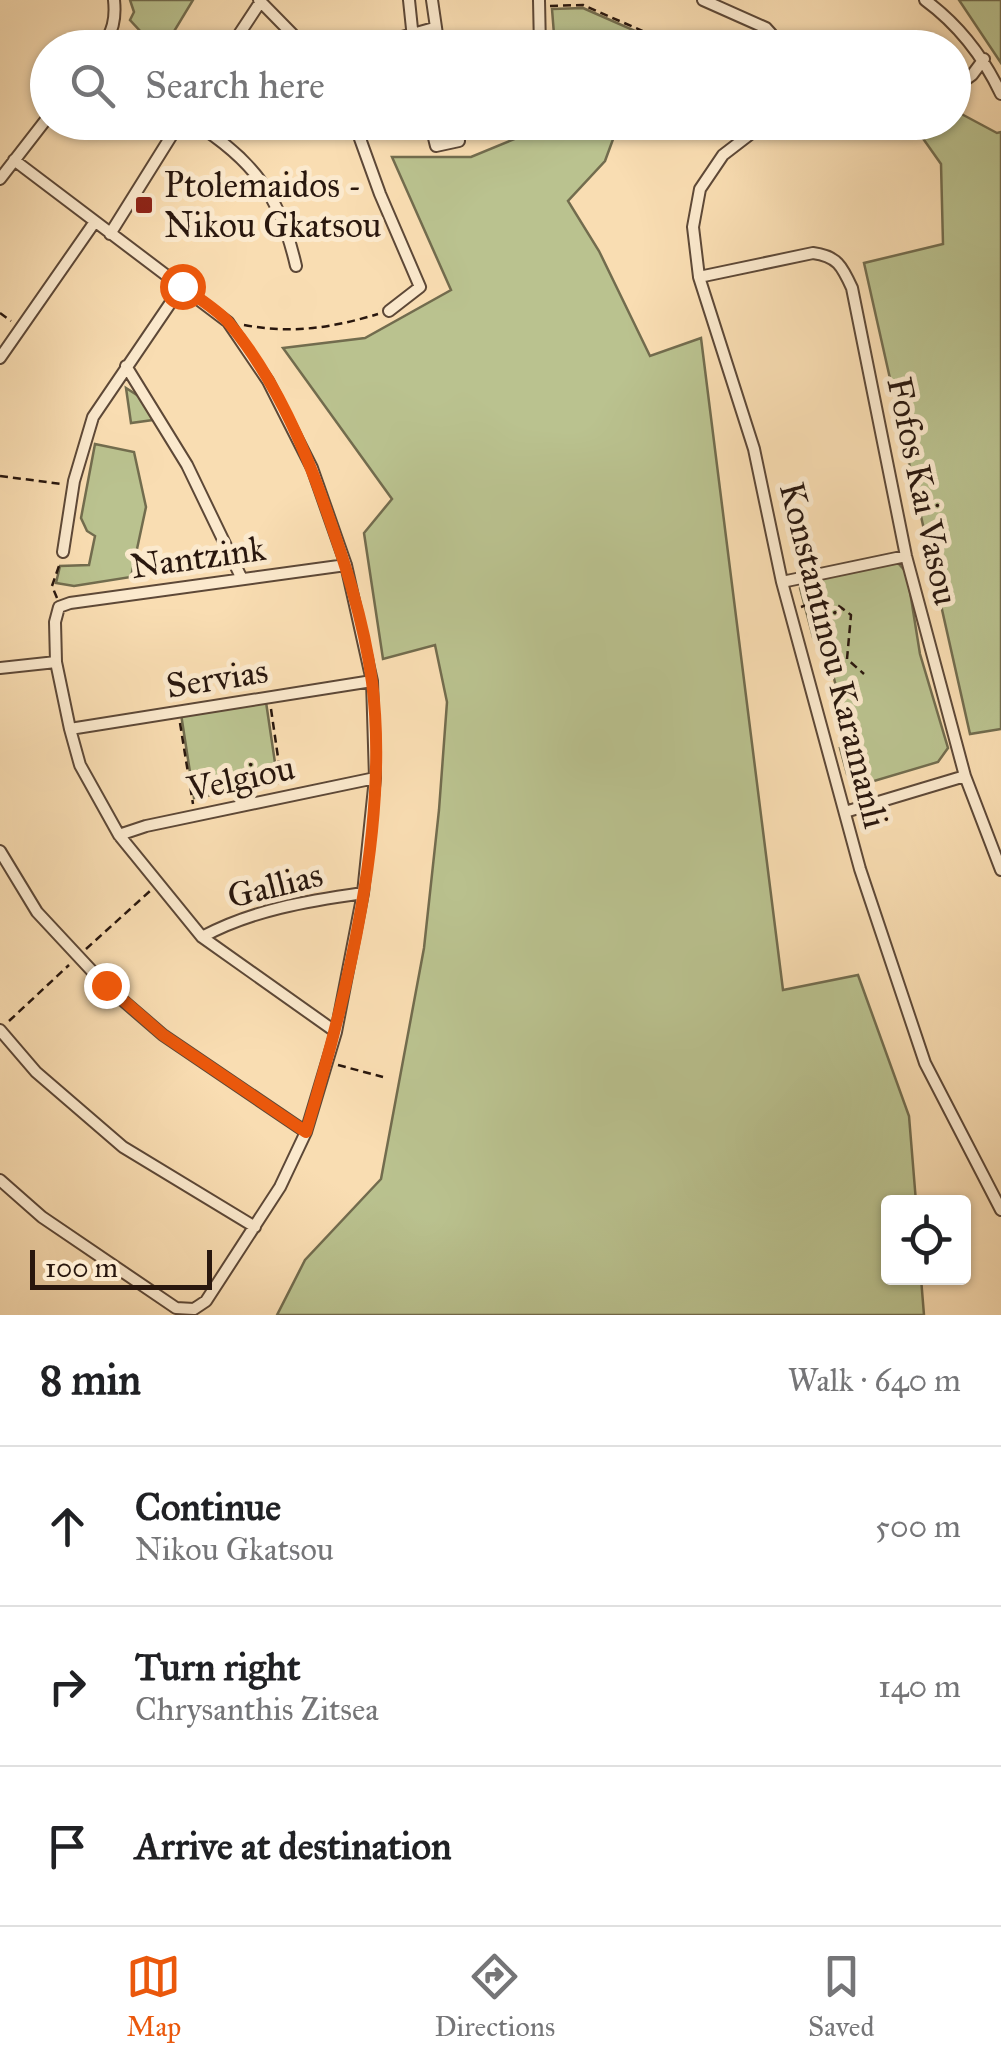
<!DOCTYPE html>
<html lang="en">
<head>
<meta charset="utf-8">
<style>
	:root { --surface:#fff; --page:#f2f2f2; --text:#202124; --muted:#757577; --line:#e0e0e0; --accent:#ea580c }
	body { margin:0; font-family:"IM FELL Great Primer",serif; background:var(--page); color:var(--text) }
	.controls { position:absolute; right:30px; bottom:30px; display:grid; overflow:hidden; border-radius:10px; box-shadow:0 2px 8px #0004 }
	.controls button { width:90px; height:90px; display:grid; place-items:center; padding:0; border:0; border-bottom:2px solid var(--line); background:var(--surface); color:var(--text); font:50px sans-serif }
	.scale { position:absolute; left:30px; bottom:25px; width:182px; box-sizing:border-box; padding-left:10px; border:5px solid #29170e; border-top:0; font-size:28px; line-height:35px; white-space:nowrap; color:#29170e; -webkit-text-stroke:8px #fbe9cd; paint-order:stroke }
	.stop { position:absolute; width:30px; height:30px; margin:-22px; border:8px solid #ea580c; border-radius:50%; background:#fff }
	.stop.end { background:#ea580c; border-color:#fff; box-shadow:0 2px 10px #0008 }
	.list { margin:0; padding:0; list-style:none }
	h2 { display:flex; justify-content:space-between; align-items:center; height:130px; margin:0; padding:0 40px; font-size:42px }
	h2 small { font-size:32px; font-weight:400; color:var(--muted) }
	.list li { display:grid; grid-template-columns:65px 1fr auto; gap:30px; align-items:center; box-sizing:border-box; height:160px; padding:0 40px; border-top:2px solid var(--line) }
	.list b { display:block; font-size:38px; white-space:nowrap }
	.list p { margin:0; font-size:32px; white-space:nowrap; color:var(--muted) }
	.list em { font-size:32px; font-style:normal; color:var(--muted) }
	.icon { flex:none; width:55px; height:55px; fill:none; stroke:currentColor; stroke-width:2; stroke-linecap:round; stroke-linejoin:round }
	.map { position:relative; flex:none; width:1001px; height:1315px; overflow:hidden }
	.search { position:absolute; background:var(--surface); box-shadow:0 2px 8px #0004; left:30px; right:30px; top:30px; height:110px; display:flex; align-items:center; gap:25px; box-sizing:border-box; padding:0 35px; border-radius:55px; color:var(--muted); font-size:38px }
	.sheet { height:610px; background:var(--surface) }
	nav { display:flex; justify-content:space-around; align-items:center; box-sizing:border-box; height:140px; border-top:2px solid var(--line); background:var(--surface); font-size:28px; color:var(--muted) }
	nav a { display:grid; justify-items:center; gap:5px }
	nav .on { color:var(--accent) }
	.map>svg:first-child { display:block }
</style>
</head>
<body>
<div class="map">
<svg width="1001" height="1315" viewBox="0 0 1001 1315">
	<rect width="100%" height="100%" fill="#f9ddb2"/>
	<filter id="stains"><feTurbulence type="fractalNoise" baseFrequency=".002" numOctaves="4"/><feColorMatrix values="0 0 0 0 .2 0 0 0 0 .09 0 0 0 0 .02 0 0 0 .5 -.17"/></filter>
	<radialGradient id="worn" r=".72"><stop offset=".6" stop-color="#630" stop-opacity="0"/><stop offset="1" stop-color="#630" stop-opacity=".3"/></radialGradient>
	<!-- green -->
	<path fill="#bac28f" stroke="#726c4e" stroke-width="2.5" d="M 130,0 L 193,0 L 164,48 L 155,47 L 130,20 L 134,12 Z
		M 959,0 L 1001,0 L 1001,63 Z
		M 583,8 L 649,37 L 644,47 L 555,47 L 552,9 Z
		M 954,110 L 997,133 L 1001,132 L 1001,729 L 970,734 L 864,263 L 943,244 L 941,164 L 912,123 L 954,122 Z
		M 826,122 L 894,122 L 894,123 L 798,134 Z
		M 553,123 L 619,123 L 605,161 L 568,201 L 599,251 L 650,356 L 701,338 L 783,990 L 858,975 L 909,1116 L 916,1202 L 888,1202 L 888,1278 L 921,1278 L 924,1315 L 277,1315 L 305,1260 L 381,1179 L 424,948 L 439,810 L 447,702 L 435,645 L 383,659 L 364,533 L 392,499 L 283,348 L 365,338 L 451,290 L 392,157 L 471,157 Z
		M 126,388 L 140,397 L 153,420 L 131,423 Z
		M 95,444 L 134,452 L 146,507 L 131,577 L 74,586 L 56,583 L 60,566 L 89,565 L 95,536 L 87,531 L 81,518 Z
		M 897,562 L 907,573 L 920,654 L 948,748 L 938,762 L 864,784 L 855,783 L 847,774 L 840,748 L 851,746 L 823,635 L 813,637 L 800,588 L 807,579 Z
		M 266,702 L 278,783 L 194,798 L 181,714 Z"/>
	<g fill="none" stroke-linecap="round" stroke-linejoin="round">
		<!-- street casing -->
		<g stroke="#5d4837" stroke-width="14">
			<path id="street" d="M 259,0 L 306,48
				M 409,0 L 414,48
				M 432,0 L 439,48
				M 539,0 L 540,48
				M 703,0 L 766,28 L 775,38 L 773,48
				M 925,0 C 959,25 983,56 1001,94
				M 101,48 C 113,32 116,19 114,0
				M 230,48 L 261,1
				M 363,48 L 434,28
				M 954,88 L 972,75 L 984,59
				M 193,122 C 254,160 280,196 296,266
				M 354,122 L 380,194 L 420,287 L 389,311
				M 430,122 L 436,146 L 459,141 L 455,122
				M 766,122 L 723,155 L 700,189 L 693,227 L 699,277 L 754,449 L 782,582 L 860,869 L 925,1063 L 1001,1210
				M 0,179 L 48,117
				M 110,234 L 180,122
				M 699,277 L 813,253 C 837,256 842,266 852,288 L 906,556 L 965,776 L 1001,870
				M 0,358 L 94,223
				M 126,366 L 187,465 L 241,577
				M 63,552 L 74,481 L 93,417 L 182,286
				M 782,582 L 906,556
				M 0,668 L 56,662
				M 70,729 L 372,681
				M 845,812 L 965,776
				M 119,835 L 146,826 L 375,778
				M 0,851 L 37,912 L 105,985 L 163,1035 L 306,1132
				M 202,937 C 252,910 307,901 363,893
				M 0,1030 L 36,1072 L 123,1147 L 255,1227
				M 336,1032 L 202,937 L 119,835 L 80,765 L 70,729 L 56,662 L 55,622 L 59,607 L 70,603 L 346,565
				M 0,1180 L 42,1217 L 176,1308 L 194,1309 L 206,1301 L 280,1187 L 306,1132 L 336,1032 L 363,893 L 375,778 L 372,681 L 346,565 L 312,468 L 268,381 L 228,322 L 14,160"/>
		</g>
		<!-- path -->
		<path stroke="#29170e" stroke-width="2.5" stroke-dasharray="8 5" stroke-linecap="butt" d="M 550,6 L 583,5 L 654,36
			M 0,313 L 11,321
			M 244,325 C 292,334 331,328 378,314
			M 0,476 L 62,484
			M 57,598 L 52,586 L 60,563
			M 801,607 C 827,598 829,598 851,615 L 847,659 L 864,674
			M 271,709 L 282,785
			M 180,723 L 193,804
			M 86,949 L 150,891
			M 9,1021 L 69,965
			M 338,1065 L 383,1077"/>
		<!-- street -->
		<use href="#street" stroke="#fbe9cd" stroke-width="10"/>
	</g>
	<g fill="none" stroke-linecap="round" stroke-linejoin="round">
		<!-- route -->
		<path stroke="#ea580c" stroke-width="12" d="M 106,985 L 163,1035 L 306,1132 C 347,997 390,822 372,682 C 364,619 343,557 322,498 C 301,439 270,372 229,323 C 217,309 197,298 182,286"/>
	</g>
	<!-- markers -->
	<rect fill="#8f2418" stroke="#fbe9cd" stroke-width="4" x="134" y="195" width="20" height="20" rx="5"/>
	<g text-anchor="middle" stroke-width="10" stroke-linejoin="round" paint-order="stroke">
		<!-- poi labels -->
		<g font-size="35" fill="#29170e" stroke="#fbe9cd" text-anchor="start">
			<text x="164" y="197">Ptolemaidos -<tspan x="164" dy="40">Nikou Gkatsou</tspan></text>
		</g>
		<!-- street labels -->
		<g font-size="35" fill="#29170e" stroke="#fbe9cd">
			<text transform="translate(923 491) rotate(78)" y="12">Fofos Kai Vasou</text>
			<text transform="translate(198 557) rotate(-8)" y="12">Nantzink</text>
			<text transform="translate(834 655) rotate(76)" y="12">Konstantinou Karamanli</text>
			<text transform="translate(217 678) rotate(-9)" y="12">Servias</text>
			<text transform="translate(241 778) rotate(-12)" y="12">Velgiou</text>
			<text transform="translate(275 885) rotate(-14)" y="12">Gallias</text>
		</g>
	</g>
	<rect width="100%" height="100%" filter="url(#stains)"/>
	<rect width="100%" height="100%" fill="url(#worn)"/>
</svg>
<div class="controls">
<button><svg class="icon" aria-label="locate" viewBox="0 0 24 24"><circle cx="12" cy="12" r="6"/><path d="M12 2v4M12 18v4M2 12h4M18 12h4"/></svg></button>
</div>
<div class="scale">100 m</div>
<div class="stop" style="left:182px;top:286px"></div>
<div class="stop end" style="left:106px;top:985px"></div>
<div class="search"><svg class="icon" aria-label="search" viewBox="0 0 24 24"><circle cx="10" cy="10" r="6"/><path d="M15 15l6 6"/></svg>Search here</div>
</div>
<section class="sheet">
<h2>8 min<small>Walk · 640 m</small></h2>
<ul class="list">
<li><svg class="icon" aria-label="ahead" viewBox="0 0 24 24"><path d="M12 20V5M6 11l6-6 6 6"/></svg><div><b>Continue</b><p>Nikou Gkatsou</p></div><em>500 m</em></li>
<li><svg class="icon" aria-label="right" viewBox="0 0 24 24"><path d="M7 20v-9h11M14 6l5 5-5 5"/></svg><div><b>Turn right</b><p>Chrysanthis Zitsea</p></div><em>140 m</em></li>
<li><svg class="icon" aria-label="arrive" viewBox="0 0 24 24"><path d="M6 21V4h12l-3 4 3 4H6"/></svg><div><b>Arrive at destination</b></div></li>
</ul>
</section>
<nav>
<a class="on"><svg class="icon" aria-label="map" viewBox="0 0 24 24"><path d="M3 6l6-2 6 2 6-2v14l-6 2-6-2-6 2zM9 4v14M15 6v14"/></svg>Map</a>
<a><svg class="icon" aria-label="directions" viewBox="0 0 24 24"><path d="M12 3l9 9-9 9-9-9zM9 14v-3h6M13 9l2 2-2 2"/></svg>Directions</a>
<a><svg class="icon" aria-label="saved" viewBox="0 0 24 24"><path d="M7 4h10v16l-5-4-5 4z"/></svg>Saved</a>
</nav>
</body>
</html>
